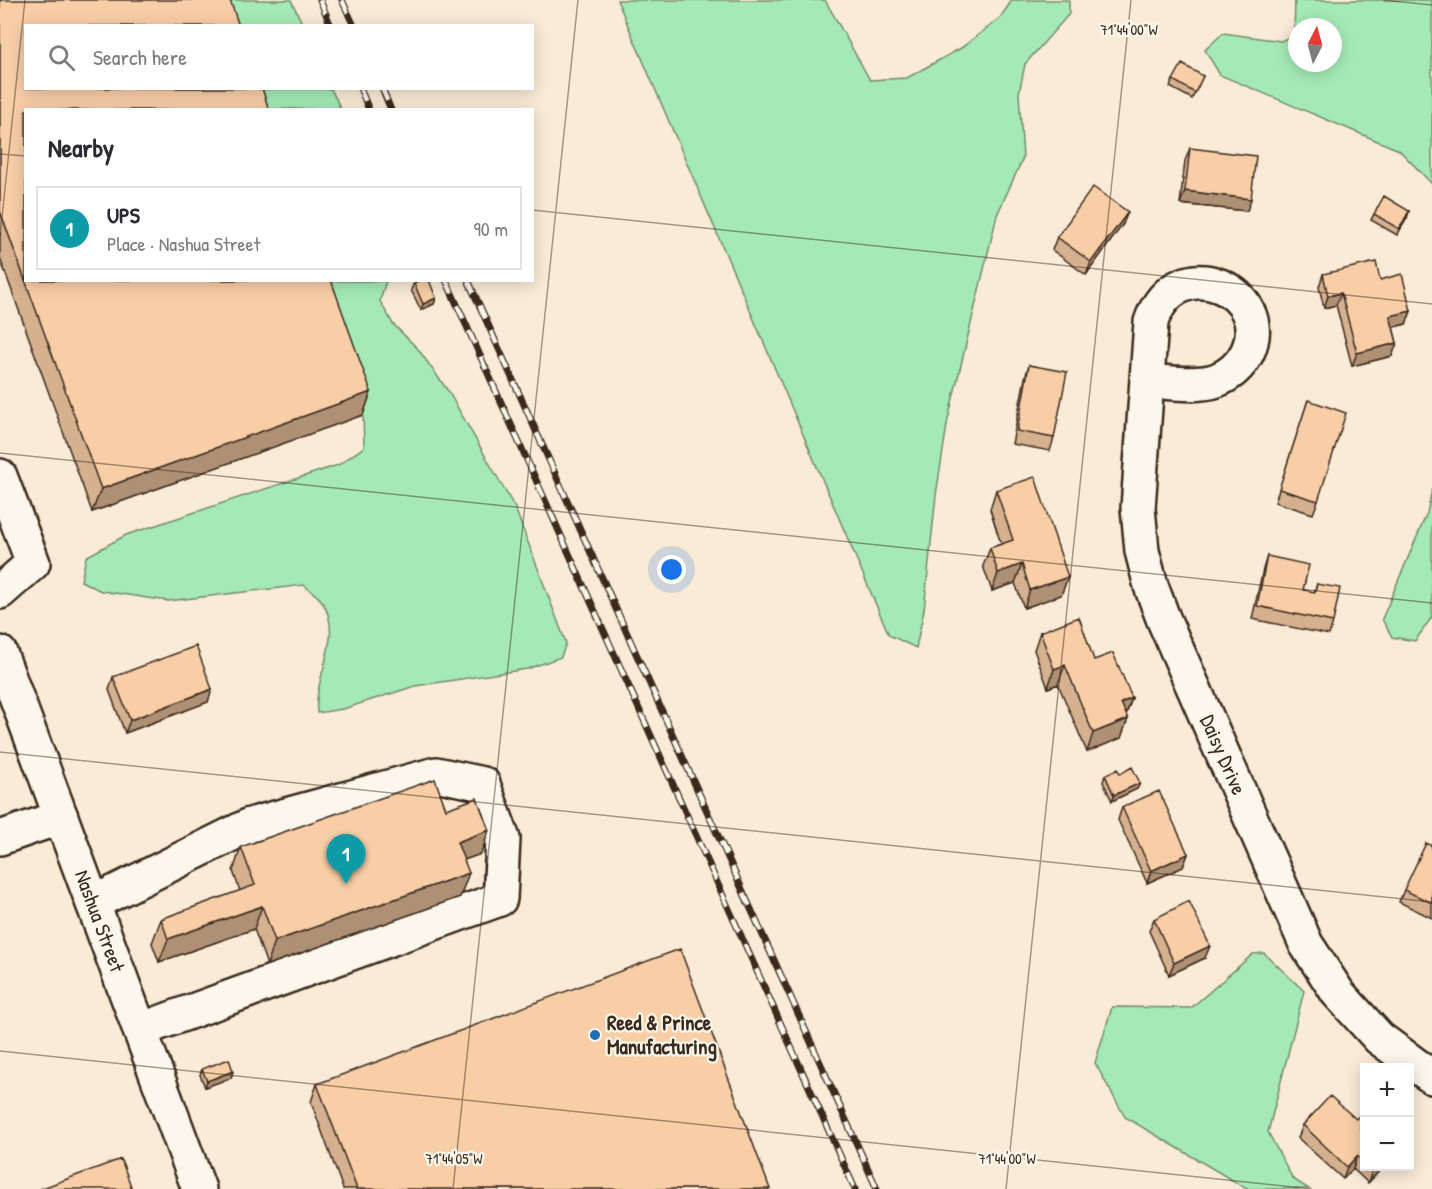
<!DOCTYPE html>
<html lang="en">
<head>
<meta charset="utf-8">
<style>
	:root { --surface:#fff; --page:#f2f2f3; --text:#2b2b33; --muted:#7c7c81; --line:#e1e1e2; --accent:#0b8043 }
	body { margin:0; font-family:"Patrick Hand",sans-serif; background:var(--page); color:var(--text) }
	.controls { position:absolute; right:18px; bottom:18px; display:grid; overflow:hidden; border-radius:0px; box-shadow:0 3px 15px #0003 }
	.controls button { width:54px; height:54px; display:grid; place-items:center; padding:0; border:0; border-bottom:2px solid var(--line); background:var(--surface); color:var(--text); font:30px sans-serif }
	.compass { position:absolute; left:1288px; top:18px; width:54px; height:54px; border-radius:50%; background:var(--surface); box-shadow:0 3px 15px #0003; rotate:6deg }
	.you { position:absolute; left:672px; top:570px; width:21px; height:21px; margin:-15px; border:4px solid #fff; border-radius:50%; background:#1a73e8; box-shadow:0 0 0 9px #1a73e833 }
	.badge { display:grid; place-items:center; width:39px; height:39px; border-radius:50%; background:var(--accent); color:#fff; font-size:20px; font-weight:700 }
	.pin { position:absolute; translate:-50% -50px; filter:drop-shadow(0 2px 3px #0008) }
	.pin::after { content:''; position:absolute; top:32px; width:21px; height:18px; background:inherit; clip-path:polygon(0 0,100% 0,50% 100%) }
	.list { margin:0; padding:0; list-style:none }
	h2 { display:flex; justify-content:space-between; align-items:center; height:78px; margin:0; padding:0 24px; font-size:26px }
	h2 small { font-size:20px; font-weight:400; color:var(--muted) }
	.list li { display:grid; grid-template-columns:39px 1fr auto; gap:18px; align-items:center; box-sizing:border-box; height:84px; margin:0 12px 12px; padding:0 12px; border:2px solid var(--line); border-radius:0px }
	.list b { display:block; font-size:22px; white-space:nowrap }
	.list p { margin:0; font-size:20px; white-space:nowrap; color:var(--muted) }
	.list em { font-size:20px; font-style:normal; color:var(--muted) }
	.icon { flex:none; width:33px; height:33px; fill:none; stroke:currentColor; stroke-width:2; stroke-linecap:round; stroke-linejoin:round }
	.map { position:relative; flex:none; width:1432px; height:1189px; overflow:hidden }
	.search { position:absolute; background:var(--surface); box-shadow:0 3px 15px #0003; left:24px; top:24px; width:510px; height:66px; display:flex; align-items:center; gap:15px; box-sizing:border-box; padding:0 21px; border-radius:0px; color:var(--muted); font-size:22px }
	.panel { position:absolute; background:var(--surface); box-shadow:0 3px 15px #0003; left:24px; top:108px; width:510px; height:174px; border-radius:0px }
	.map>svg:first-child { display:block }
</style>
</head>
<body>
<div class="map">
<svg width="1432" height="1189" viewBox="0 0 1432 1189">
	<rect width="100%" height="100%" fill="#faebd7"/>
	<filter id="ink" filterUnits="userSpaceOnUse"><feTurbulence type="fractalNoise" baseFrequency=".0167" numOctaves="2"/><feDisplacementMap in="SourceGraphic" scale="12" xChannelSelector="R" yChannelSelector="G"/><feConvolveMatrix kernelMatrix="1 2 1 2 8 2 1 2 1" color-interpolation-filters="sRGB"/></filter>
	<g filter="url(#ink)">
		<!-- green -->
		<path fill="#a5eab6" stroke="#708a6a" stroke-width="1.5" fill-rule="evenodd" d="M 212,0 L 291,0 L 303,25 L 222,25 Z
			M 617,0 L 825,0 L 870,80 L 907,78 L 961,48 L 1000,18 L 1012,0 L 1069,0 L 1069,14 L 1025,64 L 1019,93 L 1023,158 L 997,215 L 948,419 L 936,495 L 924,610 L 916,648 L 889,635 Z
			M 1295,0 L 1432,0 L 1432,184 L 1399,150 L 1220,75 L 1205,50 L 1223,33 L 1281,41 L 1294,35 ZM 1297,27 L 1333,27 L 1333,63 L 1297,63 Z
			M 244,89 L 331,89 L 341,109 L 252,109 Z
			M 314,281 L 386,281 L 380,301 L 393,324 L 418,349 L 448,391 L 515,508 L 566,643 L 561,657 L 527,669 L 415,686 L 343,709 L 317,713 C 313,675 346,636 321,600 C 317,595 309,590 304,585 L 168,601 L 101,591 L 81,581 L 86,557 L 126,535 L 338,465 L 364,447 L 363,415 Z
			M 1432,490 L 1432,617 L 1415,641 L 1392,637 L 1382,619 L 1427,513 Z
			M 1264,953 L 1304,991 L 1268,1132 L 1293,1179 L 1309,1189 L 1247,1189 L 1125,1117 L 1095,1063 L 1112,1007 L 1191,1008 L 1253,954 Z"/>
		<g fill="none" stroke-linecap="round" stroke-linejoin="round">
			<!-- minor casing -->
			<g stroke="#3b2a1e" stroke-width="38">
				<g id="minor">
					<path id="s1" d="M 1148,381 C 1168,382 1198,387 1217,380 C 1230,375 1240,366 1247,353 C 1276,292 1177,245 1151,322 L 1138,508 L 1142,551 L 1151,586 L 1163,618 L 1306,944 L 1338,993 L 1379,1038 L 1432,1077"/>
					<path d="M 0,476 L 33,563 L 0,592"/>
					<path d="M 0,838 L 61,817"/>
					<path d="M 93,903 L 250,825 L 436,774 L 483,784 L 503,839 L 500,899 L 140,1030"/>
				</g>
			</g>
			<!-- major casing -->
			<g stroke="#3b2a1e" stroke-width="38">
				<g id="major">
					<path id="s2" d="M 0,653 L 199,1189"/>
				</g>
			</g>
			<!-- minor -->
			<use href="#minor" stroke="#fbf7ec" stroke-width="33"/>
			<!-- major -->
			<use href="#major" stroke="#fbf7ec" stroke-width="33"/>
			<!-- rail casing -->
			<g stroke="#3b2a1e" stroke-width="7">
				<path id="rail" d="M 320,0 L 331,26
					M 342,0 L 354,26
					M 360,88 L 369,110
					M 382,88 L 391,110
					M 446,280 L 855,1189
					M 468,280 L 877,1189"/>
			</g>
			<!-- rail -->
			<use href="#rail" stroke="#fbf7ec" stroke-width="4.5" stroke-dasharray="14" stroke-linecap="butt"/>
		</g>
		<!-- wall -->
		<path fill="#d5b190" stroke="#3b2a1e" stroke-width="1.5" d="M 0,0 L 371,392 L 363,415 L 92,512 L 0,258 Z
			M 1203,76 L 1192,99 L 1170,87 L 1173,80 Z
			M 1190,148 L 1247,211 L 1180,204 L 1185,161 Z
			M 1409,211 L 1407,218 L 1397,235 L 1371,220 L 1374,214 Z
			M 1123,224 L 1086,275 L 1052,250 L 1057,237 Z
			M 1323,274 L 1380,280 L 1411,311 L 1406,324 L 1393,327 L 1397,343 L 1392,356 L 1352,366 L 1336,305 L 1324,308 L 1319,287 Z
			M 414,283 L 436,298 L 434,304 L 421,310 L 411,290 Z
			M 1029,365 L 1054,438 L 1050,451 L 1012,444 L 1025,378 Z
			M 1308,400 L 1318,501 L 1313,514 L 1275,502 Z
			M 996,490 L 1068,577 L 1061,595 L 1024,608 L 1015,583 L 992,591 L 983,566 L 990,548 L 1001,544 L 990,509 Z
			M 1267,556 L 1303,590 L 1314,592 L 1317,584 L 1333,622 L 1329,635 L 1252,619 L 1263,569 Z
			M 1040,632 L 1094,660 L 1132,698 L 1126,715 L 1121,738 L 1087,752 L 1058,684 L 1048,688 L 1034,650 Z
			M 113,677 L 212,689 L 208,702 L 125,733 L 109,690 Z
			M 1120,774 L 1140,783 L 1137,789 L 1112,801 L 1103,782 L 1105,775 Z
			M 1122,807 L 1188,854 L 1183,867 L 1147,883 L 1118,820 Z
			M 446,809 L 481,854 L 464,860 L 460,897 L 267,965 L 254,929 L 159,962 L 152,943 L 161,919 L 240,891 L 233,871 L 241,847 Z
			M 1432,846 L 1432,918 L 1399,902 L 1404,890 Z
			M 1154,919 L 1205,958 L 1169,975 L 1149,931 Z
			M 202,1069 L 233,1071 L 231,1078 L 205,1087 L 200,1075 Z
			M 317,1084 L 770,1189 L 343,1189 L 311,1102 Z
			M 1365,1117 L 1365,1128 L 1364,1130 L 1365,1131 L 1365,1167 L 1383,1167 L 1368,1183 L 1353,1169 L 1343,1179 L 1298,1138 L 1303,1125 L 1356,1119 Z"/>
		<!-- shaded-wall -->
		<path fill="#ae9075" stroke="#3b2a1e" stroke-width="1.5" d="M 1185,191 L 1251,199 L 1247,211 L 1180,204 Z
			M 1409,211 L 1407,218 L 1397,235 L 1399,229 Z
			M 1128,212 L 1123,224 L 1086,275 L 1091,262 Z
			M 1341,293 L 1336,305 L 1324,308 L 1328,296 Z
			M 436,298 L 434,304 L 421,310 L 423,304 Z
			M 1411,311 L 1406,324 L 1386,329 L 1390,316 Z
			M 1397,343 L 1392,356 L 1352,366 L 1357,353 Z
			M 371,392 L 363,415 L 92,512 L 101,489 Z
			M 1022,564 L 1015,583 L 992,591 L 998,573 Z
			M 1068,577 L 1061,595 L 1024,608 L 1030,590 Z
			M 1065,665 L 1058,684 L 1048,688 L 1054,669 Z
			M 212,689 L 208,702 L 125,733 L 130,720 Z
			M 1132,698 L 1125,717 L 1121,703 Z
			M 1128,719 L 1121,738 L 1087,752 L 1093,733 Z
			M 1140,783 L 1137,789 L 1112,801 L 1114,795 Z
			M 489,830 L 481,854 L 449,865 L 457,842 Z
			M 1188,854 L 1183,867 L 1147,883 L 1151,871 Z
			M 469,873 L 460,897 L 267,965 L 275,941 Z
			M 262,906 L 254,929 L 159,962 L 168,939 Z
			M 1210,946 L 1205,958 L 1169,975 L 1174,963 Z
			M 233,1071 L 231,1078 L 205,1087 L 207,1081 Z
			M 1365,1123 L 1365,1128 L 1363,1133 L 1360,1127 Z
			M 1357,1156 L 1353,1169 L 1343,1179 L 1347,1167 Z
			M 1376,1167 L 1383,1167 L 1368,1183 L 1372,1171 Z"/>
		<!-- building -->
		<path fill="#f8cea7" stroke="#3b2a1e" stroke-width="1.5" d="M 0,0 L 230,0 L 239,26 L 26,26 L 26,88 L 262,88 L 269,110 L 26,110 L 26,280 L 331,280 L 371,392 L 101,489 L 0,211 Z
			M 1182,64 L 1203,76 L 1195,93 L 1173,80 Z
			M 1190,148 L 1256,156 L 1251,199 L 1185,191 Z
			M 1093,187 L 1128,212 L 1091,262 L 1057,237 Z
			M 1384,196 L 1409,211 L 1399,229 L 1374,214 Z
			M 1376,262 L 1380,280 L 1402,274 L 1411,311 L 1390,316 L 1397,343 L 1357,353 L 1341,293 L 1328,296 L 1323,274 Z
			M 419,280 L 429,280 L 436,298 L 423,304 L 414,283 Z
			M 1029,365 L 1067,372 L 1054,438 L 1017,431 Z
			M 1308,400 L 1346,413 L 1318,501 L 1279,489 Z
			M 1035,477 L 1068,577 L 1030,590 L 1022,564 L 998,573 L 990,548 L 1013,540 L 996,490 Z
			M 1267,556 L 1309,565 L 1303,590 L 1315,592 L 1317,584 L 1340,588 L 1333,622 L 1257,606 Z
			M 1079,617 L 1094,660 L 1113,653 L 1132,698 L 1121,703 L 1128,719 L 1093,733 L 1065,665 L 1054,669 L 1040,632 Z
			M 196,646 L 212,689 L 130,720 L 113,677 Z
			M 1132,767 L 1140,783 L 1114,795 L 1105,775 L 1118,769 L 1120,774 Z
			M 435,779 L 446,809 L 477,798 L 489,830 L 457,842 L 469,873 L 275,941 L 262,906 L 168,939 L 161,919 L 255,885 L 241,847 Z
			M 1159,791 L 1188,854 L 1151,871 L 1122,807 Z
			M 1426,843 L 1432,846 L 1432,903 L 1404,890 Z
			M 1189,901 L 1210,946 L 1174,963 L 1154,919 Z
			M 680,949 L 770,1189 L 357,1189 L 317,1084 Z
			M 229,1059 L 233,1071 L 207,1081 L 202,1069 Z
			M 1330,1096 L 1356,1119 L 1361,1114 L 1365,1117 L 1365,1123 L 1360,1127 L 1365,1131 L 1365,1163 L 1357,1156 L 1347,1167 L 1303,1125 Z
			M 121,1159 L 132,1189 L 40,1189 Z
			M 1368,1167 L 1376,1167 L 1372,1171 Z"/>
	</g>
	<!-- ticks -->
	<path fill="none" stroke="#3b2a1e" stroke-width="1.5" stroke-opacity="0.45" d="M 1383,0 L 1432,5M 0,154 L 26,156M 532,210 L 1432,304M 0,236 L 25,0M 0,453 L 1432,603M 0,752 L 1432,902M 0,1051 L 1312,1189M 453,1189 L 578,0M 1006,1189 L 1131,0"/>
	<!-- markers -->
	<circle fill="#1f6fb2" stroke="#fbf7ec" stroke-width="2" cx="595" cy="1035" r="6"/>
	<g text-anchor="middle" stroke-width="4.5" stroke-linejoin="round" paint-order="stroke">
		<!-- street labels -->
		<g font-size="21" fill="#3b2a1e" stroke="#fbf7ec">
			<text dy="7" stroke="none"><textPath href="#s1" startOffset="730">Daisy Drive</textPath></text>
			<text dy="7" stroke="none"><textPath href="#s2" startOffset="286">Nashua Street</textPath></text>
		</g>
		<!-- poi labels -->
		<g font-size="21" font-weight="bold" fill="#3b2a1e" stroke="#fbf7ec" text-anchor="start">
			<text x="607" y="1030">Reed &amp; Prince<tspan x="607" dy="24">Manufacturing</tspan></text>
		</g>
	</g>
	<g font-size="15" text-anchor="middle" fill="#3b2a1e" stroke="#fbf7ec" stroke-width="4.5" stroke-linejoin="round" paint-order="stroke">
		<text x="1129" y="35">71°44'00"W</text>
		<text x="454" y="1164">71°44'05"W</text>
		<text x="1007" y="1164">71°44'00"W</text>
	</g>
</svg>
<div class="controls">
<button>+</button>
<button>−</button>
</div>
<svg class="compass" viewBox="-18 -18 36 36"><path d="M0-13l5 13h-10z" fill="#e53935"/><path d="M0 13l5-13h-10z" fill="#7c7c81"/></svg>
<div class="you"></div>
<div class="pin badge" style="left:346px;top:884px;background:#0f9aa8">1</div>
<div class="search"><svg class="icon" aria-label="search" viewBox="0 0 24 24"><circle cx="10" cy="10" r="6"/><path d="M15 15l6 6"/></svg>Search here</div>
<section class="panel">
<h2>Nearby<small></small></h2>
<ul class="list">
<li><span class="badge" style="background:#0f9aa8">1</span><div><b>UPS</b><p>Place · Nashua Street</p></div><em>90 m</em></li>
</ul>
</section>
</div>
</body>
</html>
